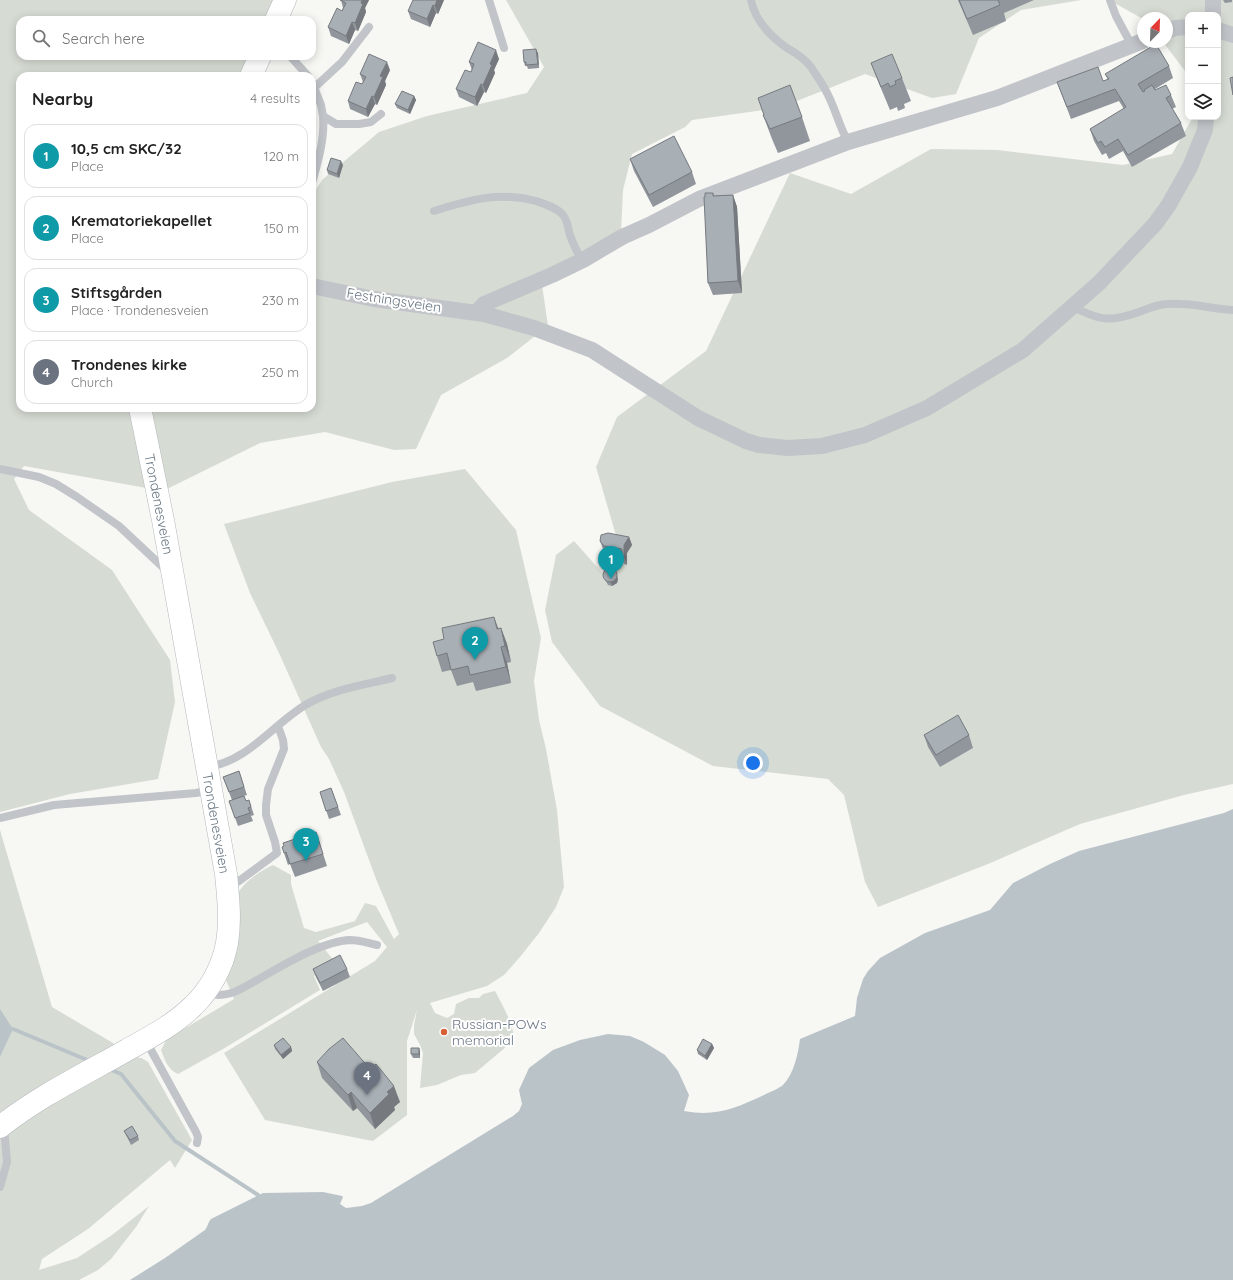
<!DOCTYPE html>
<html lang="en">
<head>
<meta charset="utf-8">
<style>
	:root { --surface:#fff; --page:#f6f6f6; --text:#222; --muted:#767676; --line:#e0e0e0; --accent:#0f766e }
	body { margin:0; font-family:Quicksand,sans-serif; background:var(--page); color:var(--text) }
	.controls { position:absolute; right:12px; top:12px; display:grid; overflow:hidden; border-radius:8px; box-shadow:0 2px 10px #0003 }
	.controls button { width:36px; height:36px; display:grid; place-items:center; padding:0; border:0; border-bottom:1px solid var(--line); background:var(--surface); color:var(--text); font:20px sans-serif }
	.compass { position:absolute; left:1137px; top:12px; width:36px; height:36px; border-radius:50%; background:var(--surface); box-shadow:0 2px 10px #0003; rotate:23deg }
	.you { position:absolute; left:753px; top:763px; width:14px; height:14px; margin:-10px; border:3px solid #fff; border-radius:50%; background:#1a73e8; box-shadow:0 0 0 6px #1a73e833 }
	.badge { display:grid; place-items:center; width:26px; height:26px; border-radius:50%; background:var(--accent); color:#fff; font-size:13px; font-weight:700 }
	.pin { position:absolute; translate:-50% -33px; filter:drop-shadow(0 1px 2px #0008) }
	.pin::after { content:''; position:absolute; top:21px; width:14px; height:12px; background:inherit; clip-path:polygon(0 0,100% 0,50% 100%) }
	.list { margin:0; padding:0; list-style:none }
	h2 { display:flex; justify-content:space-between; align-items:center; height:52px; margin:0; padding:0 16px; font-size:17px }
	h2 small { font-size:13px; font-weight:400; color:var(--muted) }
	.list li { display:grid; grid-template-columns:26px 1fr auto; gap:12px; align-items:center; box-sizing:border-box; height:64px; margin:0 8px 8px; padding:0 8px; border:1px solid var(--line); border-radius:12px }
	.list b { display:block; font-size:15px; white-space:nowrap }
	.list p { margin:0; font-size:13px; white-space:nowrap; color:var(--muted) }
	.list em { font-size:13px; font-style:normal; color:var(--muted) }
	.icon { flex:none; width:22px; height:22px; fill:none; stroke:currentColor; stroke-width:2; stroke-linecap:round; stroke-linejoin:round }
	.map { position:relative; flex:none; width:1233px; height:1280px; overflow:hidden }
	.search { position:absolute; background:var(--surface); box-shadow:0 2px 10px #0003; left:16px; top:16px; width:300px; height:44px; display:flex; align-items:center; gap:10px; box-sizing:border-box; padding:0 14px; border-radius:12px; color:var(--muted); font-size:15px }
	.panel { position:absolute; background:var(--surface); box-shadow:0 2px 10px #0003; left:16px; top:72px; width:300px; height:340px; border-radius:12px }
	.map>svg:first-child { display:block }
</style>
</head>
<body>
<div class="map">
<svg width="1233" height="1280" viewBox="0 0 1233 1280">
	<rect width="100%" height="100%" fill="#f7f7f4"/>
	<!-- green -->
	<path fill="#d6dcd4" d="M 0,0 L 278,0 L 270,20 L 20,20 L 20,56 L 255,56 L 246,76 L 20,76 L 20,408 L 312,408 L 312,195 L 323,179 L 379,132 L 427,116 L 527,93 L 544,67 L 506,0 L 1081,0 L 1021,10 L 979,38 L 956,94 L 932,98 L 865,74 L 779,108 L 692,120 L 685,127 L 632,154 L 623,190 L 621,233 L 541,278 L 548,326 L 507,358 L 441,395 L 416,449 L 394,450 L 325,432 L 260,443 L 163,491 L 24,466 L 14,479 L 29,510 L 112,570 L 170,660 L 175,702 L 158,779 L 70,794 L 0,812 Z
		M 1109,0 L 1233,0 L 1233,784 L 1184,795 L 1080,824 L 988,864 L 878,907 L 865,882 L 844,795 L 828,779 L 713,766 L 600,706 L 552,642 L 545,610 L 556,555 L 574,541 L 607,578 L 622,556 L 596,467 L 617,417 L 706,351 L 790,173 L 851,194 L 931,149 L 997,150 L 1123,165 L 1172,154 L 1193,117 L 1218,117 L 1218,15 L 1188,15 L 1188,75 L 1163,42 L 1167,42 L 1167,18 L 1143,18 L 1143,19 Z
		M 465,469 L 516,530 L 541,638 L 534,681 L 539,720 L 546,749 L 557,810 L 564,887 L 556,907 L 539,933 L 520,957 L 504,975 L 487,986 L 430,1003 L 435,1013 L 447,1018 L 454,1014 L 456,1004 L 469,998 L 479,998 L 483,994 L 495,991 C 502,1004 514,1025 514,1040 L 475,1073 L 461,1075 L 437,1085 L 420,1088 L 423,1053 L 420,1045 L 414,1034 L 414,1025 L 417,1010 L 407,1041 L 407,1115 L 373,1141 L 265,1120 L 224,1053 L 375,961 L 387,947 L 367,922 L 318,941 L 335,962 L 314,976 L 320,990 L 223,1049 L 178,1074 C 167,1069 165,1060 161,1050 L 167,1039 L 234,999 L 226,980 L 232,965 L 236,897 C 241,884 261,870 273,865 L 291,875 L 291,884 L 304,928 L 316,932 L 355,921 L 365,903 L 376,906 L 394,939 L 399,934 L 376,879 L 344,792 L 329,759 L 321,747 L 279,653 L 250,593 L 224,524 L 392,482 Z
		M 0,830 L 52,1007 L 113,1043 L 125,1062 C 136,1057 138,1055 148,1062 L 192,1140 L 175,1168 L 170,1160 L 88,1229 L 42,1259 L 39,1270 L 77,1258 L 112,1235 L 149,1206 L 136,1227 L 111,1259 L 98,1270 L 79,1280 L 0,1280 Z"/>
	<!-- water -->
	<path fill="#bac3c8" d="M 1233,809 L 1233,1280 L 130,1280 L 165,1258 L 205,1230 C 208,1226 208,1222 211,1219 L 263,1193 L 323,1192 L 342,1196 L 343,1197 L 340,1204 L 346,1208 L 362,1206 L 371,1203 L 513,1116 L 519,1111 L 522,1104 L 519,1090 L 529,1068 L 553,1050 L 580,1040 L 608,1034 L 630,1036 L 644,1042 L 665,1055 L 678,1071 L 689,1095 L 684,1111 C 716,1117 736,1108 764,1095 C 770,1092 778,1089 783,1085 C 794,1074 798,1054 800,1039 L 855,1016 L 857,998 L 863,979 L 868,971 L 880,958 L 925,933 L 990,910 L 1013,883 L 1050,864 L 1079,851 L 1224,813 Z
		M 0,1009 L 13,1029 L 0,1057 Z"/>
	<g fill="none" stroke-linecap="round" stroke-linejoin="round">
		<!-- stream -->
		<path stroke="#bac3c8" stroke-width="4" d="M 13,1029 L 92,1062
			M 109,1069 L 121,1074 L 175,1141 L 258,1195"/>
		<!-- secondary casing -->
		<g stroke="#b3b8bc" stroke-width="23">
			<path id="secondary" d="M 276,20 L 285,0
				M 251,76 L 260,56
				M 0,1127 C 39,1096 85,1074 127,1050 C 150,1037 174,1025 193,1006 C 210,990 223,966 227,943 C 231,920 228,896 226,874 L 163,520 L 140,408"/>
		</g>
		<!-- service -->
		<path stroke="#c1c4c8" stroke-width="8" d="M 489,0 L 504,48
			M 751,0 C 755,21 770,36 787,48 C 796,53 805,59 811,67 C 816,75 822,83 826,91 C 835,107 839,126 848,142
			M 1110,0 L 1116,16 L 1132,46
			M 290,56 L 308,76
			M 312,82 L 321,105 L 323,116 L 336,124 L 359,124 L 371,122 L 381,114
			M 315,87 L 342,62 L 369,27
			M 312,183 C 318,162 325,138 323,116
			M 434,211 C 469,200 499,191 536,201 C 545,204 557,208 563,215 C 568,221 568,229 570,235 C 573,244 577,253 583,260
			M 1071,306 C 1100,320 1108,323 1139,312 C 1149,308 1158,304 1168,304 C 1190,302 1212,309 1233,310
			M 0,469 L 39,477 L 56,484 L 77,497 L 119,526 L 167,571
			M 207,767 C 248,762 274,723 307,704 C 333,689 364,685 392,678
			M 0,818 L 54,805 L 196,793 L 210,790
			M 230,887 L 239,881 L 277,853 L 275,842 L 266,815 L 266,805 L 268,789 L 284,749 L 283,740 L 278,726
			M 206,993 C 227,999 240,990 257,980 C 282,966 322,941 350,940 C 359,940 368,943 377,945
			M 146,1041 L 196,1132 L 198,1137 L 197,1143
			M 0,1187 L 7,1162 L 4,1127"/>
		<!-- minor -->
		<path stroke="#c1c4c8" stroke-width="16" d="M 1213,15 L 1213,0
			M 1218,30 L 1233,35
			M 1167,31 L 1175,28 L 1188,27
			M 312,286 L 374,299 L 484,314 L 534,328 L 592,350 L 698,418 L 746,441 L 759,445 L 788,448 L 822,446 L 865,435 L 927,408 L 1023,350 L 1099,283 L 1155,224 L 1168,206 L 1190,167 L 1205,130 L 1206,117
			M 476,313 L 484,304 L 552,275 L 583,260 L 622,237 L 649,225 L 699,199 L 848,142 L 997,98 L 1143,41"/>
		<!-- secondary -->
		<use href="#secondary" stroke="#fff" stroke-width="22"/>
	</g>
	<!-- wall -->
	<path fill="#90969c" d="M 341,0 L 369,0 L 365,8 L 366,12 L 358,31 L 355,30 L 349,44 L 331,36 L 328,27 L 342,11 L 343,8 Z
		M 444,0 L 438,14 L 436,13 L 430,27 L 411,19 L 408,11 Z
		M 958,0 L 1034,0 L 1004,13 L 1006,21 L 973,35 Z
		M 1223,0 L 1232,0 L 1232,2 L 1225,3 Z
		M 538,53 L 539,68 L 528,69 L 527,66 L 525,66 L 524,62 Z
		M 499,59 L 494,70 L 495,73 L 486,93 L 484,92 L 477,106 L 459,97 L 456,89 L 471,72 L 472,70 L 469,62 Z
		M 871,63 L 902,78 L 911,101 L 904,104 L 905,108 L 898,111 L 897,107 L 890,110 L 880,86 Z
		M 1169,66 L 1173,78 L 1155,89 L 1155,90 L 1171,95 L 1176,107 L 1172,109 L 1181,123 L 1186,136 L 1132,167 L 1123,151 L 1109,159 L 1106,153 L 1102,155 L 1094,141 L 1090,129 L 1124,109 L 1119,101 L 1071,119 L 1057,82 L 1103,81 L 1108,80 L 1105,74 Z
		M 390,70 L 385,81 L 386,85 L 377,105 L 375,104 L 368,117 L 350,109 L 348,101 L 362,84 L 363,82 L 360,74 Z
		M 414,96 L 416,100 L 410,114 L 397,108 L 395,104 Z
		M 758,98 L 802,117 L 810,141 L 778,153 L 772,139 L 763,115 L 764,115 Z
		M 630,159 L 692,172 L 696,184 L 653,207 L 634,171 Z
		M 343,165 L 339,178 L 328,174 L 327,170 Z
		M 713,193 L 714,196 L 733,195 L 737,207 L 742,293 L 713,295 L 708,283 L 705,197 Z
		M 629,537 L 632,545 L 627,553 L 627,565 L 624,564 L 622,557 L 607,554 L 603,549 L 600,541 Z
		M 603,576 L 618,579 L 617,583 L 612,586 L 608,585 Z
		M 501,628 L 507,644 L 511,662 L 507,663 L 511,683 L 476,691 L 473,682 L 457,686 L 451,670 L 442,672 L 437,656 Z
		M 924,735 L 969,735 L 973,748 L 940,767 L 928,747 Z
		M 239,771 L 247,795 L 244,796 L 246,801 L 249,800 L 254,815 L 251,816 L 253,821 L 238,826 L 229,801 L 232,800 L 223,777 Z
		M 331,788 L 341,815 L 329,819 L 320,792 Z
		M 316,832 L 327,866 L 295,877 L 290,864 L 288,865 L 284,853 L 309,835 Z
		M 313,969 L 347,969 L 350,977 L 323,991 L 316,977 Z
		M 712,1044 L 714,1048 L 707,1060 L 698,1054 L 697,1050 Z
		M 274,1045 L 291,1047 L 292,1051 L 283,1059 L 275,1049 Z
		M 419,1048 L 420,1052 L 420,1058 L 413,1058 L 411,1054 Z
		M 317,1062 L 370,1069 L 400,1102 L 394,1107 L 395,1110 L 375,1129 L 357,1108 L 353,1111 L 322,1078 Z
		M 124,1131 L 138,1136 L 139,1140 L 131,1145 Z"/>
	<!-- shaded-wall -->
	<path fill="#767a7f" d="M 362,0 L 369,0 L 365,8 L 366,12 L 358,31 L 355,23 Z
		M 437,0 L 444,0 L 438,14 L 435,6 Z
		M 433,5 L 436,13 L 430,27 L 427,19 Z
		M 352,22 L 355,30 L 349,44 L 346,36 Z
		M 536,49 L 538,53 L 539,68 L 538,64 Z
		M 496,50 L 499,59 L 494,70 L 495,73 L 486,93 L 483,85 L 490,64 Z
		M 387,62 L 390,70 L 385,81 L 386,85 L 377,105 L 374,97 L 380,76 Z
		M 481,84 L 484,92 L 477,106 L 475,97 Z
		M 372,96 L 375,104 L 368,117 L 366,109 Z
		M 414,96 L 416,100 L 410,114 L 408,110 Z
		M 341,161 L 343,165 L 339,178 L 337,174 Z
		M 733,195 L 737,207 L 742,293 L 738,281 Z
		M 629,537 L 632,545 L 627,553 L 627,565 L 624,557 L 624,545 Z
		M 617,575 L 618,579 L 617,583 L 612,586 L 611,582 Z
		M 494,617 L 500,633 L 497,629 Z
		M 501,628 L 507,644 L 511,662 L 505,646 Z
		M 501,647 L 507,663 L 511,683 L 506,667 Z
		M 712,1044 L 714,1048 L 707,1060 L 705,1056 Z
		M 291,1047 L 292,1051 L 283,1059 L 281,1055 Z
		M 419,1048 L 420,1052 L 420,1058 L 419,1054 Z
		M 394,1086 L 400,1102 L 394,1107 L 395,1110 L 375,1129 L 370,1113 L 387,1092 Z
		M 351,1092 L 357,1108 L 353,1111 L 348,1095 Z"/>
	<!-- building -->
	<path fill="#a8afb5" stroke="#767a7f" d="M 340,0 L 362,0 L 361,3 L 363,4 L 355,23 L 352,22 L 346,36 L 328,27 L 337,8 L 342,11 L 346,3 Z
		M 413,0 L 437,0 L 435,6 L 433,5 L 427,19 L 408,11 Z
		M 959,0 L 998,0 L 1000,5 L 967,19 Z
		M 478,42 L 496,50 L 490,64 L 492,65 L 483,85 L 481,84 L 475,97 L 456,89 L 465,70 L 471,72 L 474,64 L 469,62 Z
		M 1156,44 L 1169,66 L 1138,84 L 1143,92 L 1145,91 L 1144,90 L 1152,85 L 1155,90 L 1166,85 L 1171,95 L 1166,98 L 1181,123 L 1128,155 L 1118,139 L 1105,147 L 1101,141 L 1098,143 L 1090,129 L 1126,107 L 1115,89 L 1067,107 L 1057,82 L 1098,67 L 1103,81 L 1109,79 L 1105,74 Z
		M 536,49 L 538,64 L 526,65 L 526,62 L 524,62 L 523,50 Z
		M 369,54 L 387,62 L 380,76 L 383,77 L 374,97 L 372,96 L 366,109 L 348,101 L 356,82 L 362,84 L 366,77 L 360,74 Z
		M 892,54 L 902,78 L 895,81 L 896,84 L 890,87 L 888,83 L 881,87 L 871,63 Z
		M 1233,77 L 1233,95 L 1230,78 Z
		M 790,85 L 802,117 L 770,129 L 763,115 L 764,115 L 758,98 Z
		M 402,91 L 414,96 L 408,110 L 395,104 Z
		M 674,136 L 692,172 L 649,195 L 630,159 Z
		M 331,158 L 341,161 L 337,174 L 327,170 Z
		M 705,193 L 713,193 L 713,196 L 733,195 L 738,281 L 708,283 L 704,197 L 705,197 Z
		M 608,533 L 629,537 L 624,545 L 624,557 L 622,556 L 622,549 L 604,546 L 600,541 L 601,535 Z
		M603 575a7 7 0 1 1 14 0a7 7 0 1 1-14 0Z
		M 494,617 L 497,629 L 501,628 L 505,646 L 501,647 L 506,667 L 470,675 L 468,666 L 451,670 L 447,653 L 437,656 L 433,642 L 444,639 L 442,628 Z
		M 958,715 L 969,735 L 936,755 L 924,735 Z
		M 239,771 L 244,787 L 229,792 L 223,777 Z
		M 331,788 L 338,807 L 326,811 L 320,792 Z
		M 244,796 L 246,801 L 249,800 L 251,807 L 248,808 L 250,813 L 235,818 L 229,801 Z
		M 308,830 L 309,835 L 316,832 L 323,854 L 290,864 L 286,852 L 284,853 L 282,847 L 284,846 L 283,843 L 304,836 L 302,832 Z
		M 340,955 L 347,969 L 320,983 L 313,969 Z
		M 283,1038 L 291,1047 L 281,1055 L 274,1045 Z
		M 343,1038 L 370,1069 L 376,1064 L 394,1086 L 387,1092 L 389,1094 L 370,1113 L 351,1092 L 348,1095 L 317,1062 L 329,1049 Z
		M 703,1039 L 712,1044 L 705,1056 L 697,1050 Z
		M 411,1048 L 419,1048 L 419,1054 L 411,1054 Z
		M 132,1126 L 138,1136 L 130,1140 L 124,1131 Z"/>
	<!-- markers -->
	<circle fill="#d56036" stroke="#fff" stroke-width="1.5" cx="444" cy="1032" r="4"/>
	<g text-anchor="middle" stroke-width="4" stroke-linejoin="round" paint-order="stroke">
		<!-- street labels -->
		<g font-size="14" fill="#687683" stroke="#fff">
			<text transform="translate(394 300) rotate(9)" y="5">Festningsveien</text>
			<text transform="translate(159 504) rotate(79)" y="5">Trondenesveien</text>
			<text transform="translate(216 823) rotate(80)" y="5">Trondenesveien</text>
		</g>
		<!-- poi labels -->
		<g font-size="14" fill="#687683" stroke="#fff" text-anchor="start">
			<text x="452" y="1029">Russian-POWs<tspan x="452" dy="16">memorial</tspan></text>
		</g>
	</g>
</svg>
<div class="controls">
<button>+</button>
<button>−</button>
<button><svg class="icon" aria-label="layers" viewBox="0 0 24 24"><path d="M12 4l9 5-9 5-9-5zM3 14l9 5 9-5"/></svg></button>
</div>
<svg class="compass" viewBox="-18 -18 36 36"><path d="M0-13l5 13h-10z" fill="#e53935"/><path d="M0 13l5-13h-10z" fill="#767676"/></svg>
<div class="you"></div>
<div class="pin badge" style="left:611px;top:579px;background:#0f9aa8">1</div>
<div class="pin badge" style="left:475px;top:660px;background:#0f9aa8">2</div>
<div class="pin badge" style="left:306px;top:861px;background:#0f9aa8">3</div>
<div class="pin badge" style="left:367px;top:1095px;background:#6b7280">4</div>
<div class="search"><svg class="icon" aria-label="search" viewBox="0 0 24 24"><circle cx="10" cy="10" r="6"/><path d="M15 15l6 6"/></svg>Search here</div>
<section class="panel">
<h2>Nearby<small>4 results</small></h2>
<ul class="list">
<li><span class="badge" style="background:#0f9aa8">1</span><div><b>10,5 cm SKC/32</b><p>Place</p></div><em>120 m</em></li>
<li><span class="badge" style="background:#0f9aa8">2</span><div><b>Krematoriekapellet</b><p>Place</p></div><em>150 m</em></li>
<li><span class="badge" style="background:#0f9aa8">3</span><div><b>Stiftsgården</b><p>Place · Trondenesveien</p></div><em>230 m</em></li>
<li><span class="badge" style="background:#6b7280">4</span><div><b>Trondenes kirke</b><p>Church</p></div><em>250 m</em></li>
</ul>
</section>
</div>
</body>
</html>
